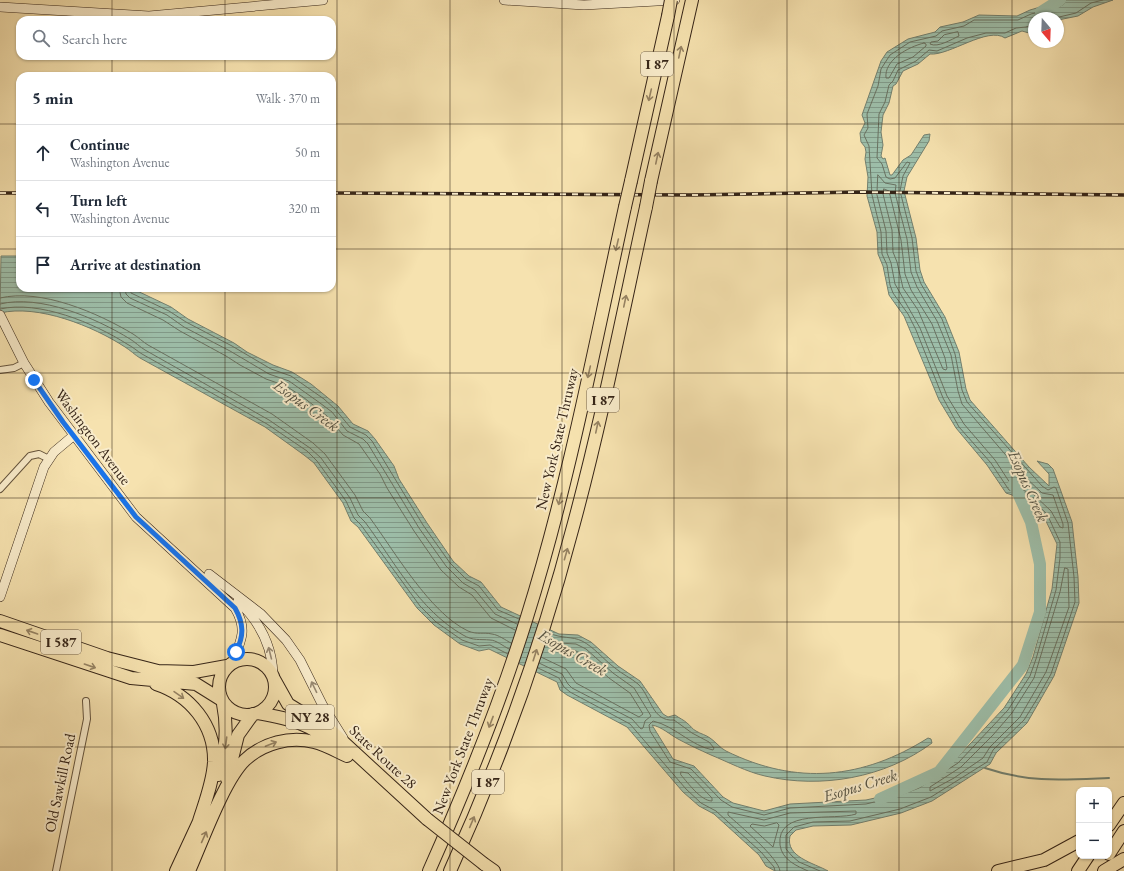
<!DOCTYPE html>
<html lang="en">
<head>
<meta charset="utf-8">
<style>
	:root { --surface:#fff; --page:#f6f6f7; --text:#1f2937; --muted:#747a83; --line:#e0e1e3 }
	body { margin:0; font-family:"EB Garamond",serif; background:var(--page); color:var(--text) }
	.controls { position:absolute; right:12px; bottom:12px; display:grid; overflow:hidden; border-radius:8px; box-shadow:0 1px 3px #0004 }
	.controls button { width:36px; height:36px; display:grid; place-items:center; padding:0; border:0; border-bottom:1px solid var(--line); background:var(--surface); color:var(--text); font:20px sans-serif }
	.compass { position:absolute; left:1028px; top:12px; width:36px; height:36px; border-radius:50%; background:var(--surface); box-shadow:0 1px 3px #0004; rotate:161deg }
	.stop { position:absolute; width:12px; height:12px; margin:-9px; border:3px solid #1a73e8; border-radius:50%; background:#fff }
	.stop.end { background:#1a73e8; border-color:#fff; box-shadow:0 1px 4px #0008 }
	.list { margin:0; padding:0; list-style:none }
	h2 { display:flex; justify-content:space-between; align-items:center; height:52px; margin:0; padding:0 16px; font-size:17px }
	h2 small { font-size:13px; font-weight:400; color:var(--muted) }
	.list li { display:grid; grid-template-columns:26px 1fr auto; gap:12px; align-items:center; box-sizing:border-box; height:56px; padding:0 16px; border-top:1px solid var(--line) }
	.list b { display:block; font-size:15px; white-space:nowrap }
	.list p { margin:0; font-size:13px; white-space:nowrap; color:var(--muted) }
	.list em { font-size:13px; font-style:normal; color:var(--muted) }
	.icon { flex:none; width:22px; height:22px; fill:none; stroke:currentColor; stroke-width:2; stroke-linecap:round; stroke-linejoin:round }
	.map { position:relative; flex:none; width:1124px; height:871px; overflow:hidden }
	.search { position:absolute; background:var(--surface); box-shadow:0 1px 3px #0004; left:16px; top:16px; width:320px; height:44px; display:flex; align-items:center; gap:10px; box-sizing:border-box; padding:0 14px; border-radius:12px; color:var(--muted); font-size:15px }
	.panel { position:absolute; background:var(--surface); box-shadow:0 1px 3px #0004; left:16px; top:72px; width:320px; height:220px; border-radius:12px }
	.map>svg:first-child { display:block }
</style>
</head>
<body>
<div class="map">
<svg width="1124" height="871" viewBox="0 0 1124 871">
	<defs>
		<pattern id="water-rules" width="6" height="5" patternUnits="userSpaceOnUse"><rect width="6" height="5" fill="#9dbea9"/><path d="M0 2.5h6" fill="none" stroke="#819a89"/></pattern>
	</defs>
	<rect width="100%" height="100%" fill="#f6e2af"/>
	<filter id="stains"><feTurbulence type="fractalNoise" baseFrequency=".005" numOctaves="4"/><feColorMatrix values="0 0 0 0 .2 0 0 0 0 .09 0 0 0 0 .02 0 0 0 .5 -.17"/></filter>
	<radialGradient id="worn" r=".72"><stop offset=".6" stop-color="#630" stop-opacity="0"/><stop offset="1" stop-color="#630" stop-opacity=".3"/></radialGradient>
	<!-- water -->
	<path fill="url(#water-rules)" stroke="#73806f" d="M 1064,0 L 1113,0 L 1093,7 L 1078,16 L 1058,20 L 1058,18 L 1034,18 L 1034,28 L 1030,30 L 1029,33 L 1022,31 L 1005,38 C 988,26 949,56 930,54 L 918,64 L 903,71 L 896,84 L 893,86 L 889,103 L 883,115 L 881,132 L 883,145 L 881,156 L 883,159 L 885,158 L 890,175 L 892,175 L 903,160 L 911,155 L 924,135 L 930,134 L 929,141 L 907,177 L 904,191 L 916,238 L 920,270 L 924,282 L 945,317 L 959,352 L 966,389 L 970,400 L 1029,467 L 1049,486 L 1049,474 L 1037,461 L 1048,464 L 1053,469 L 1072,522 L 1078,577 L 1079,603 L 1054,676 L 1027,723 L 996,753 L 990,764 L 932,801 L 901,813 L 851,825 L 813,826 L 796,830 L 790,836 C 785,857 814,863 828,871 L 775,871 L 766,866 L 759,855 L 714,814 L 699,806 L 683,792 L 627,727 L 567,695 L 560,690 L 557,682 L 489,649 L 479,651 L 460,644 L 434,625 L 417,608 L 358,527 L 351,521 L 343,503 L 314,463 L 304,455 L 265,427 L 140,358 C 135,355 130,350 125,347 C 93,326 38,304 0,313 L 1,256 L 20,256 L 20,288 L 131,288 L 171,307 L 188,319 L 234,343 L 247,352 L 273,365 L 292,372 L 311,384 L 338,406 L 353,424 L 368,431 L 375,439 L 394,466 L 399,479 L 427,523 L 453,561 L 469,576 L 481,582 L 501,607 L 559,634 L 578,635 L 591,642 L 618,666 L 640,681 L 663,714 L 668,717 L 675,715 C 679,718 684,720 687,723 C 691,726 692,729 696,731 C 701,734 706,735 710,738 C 716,742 720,748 726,751 C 797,786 863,779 928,738 L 931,739 L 932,743 C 885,778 821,789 765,776 C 747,772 728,762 711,755 C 700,750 689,745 678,739 C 669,734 662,727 652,725 L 673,759 L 694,766 L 723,797 L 733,803 L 764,811 L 790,804 L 866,800 L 893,794 L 918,784 L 955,760 L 1004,708 L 1026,674 L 1033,657 L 1052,589 L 1057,544 L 1044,517 L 1027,500 L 1006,493 L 987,465 L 956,428 L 939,400 L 904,316 L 889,295 L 883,266 L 878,254 L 877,232 L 867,196 L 868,177 L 865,159 L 866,152 L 865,147 L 861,142 L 860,133 L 865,123 L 862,115 L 881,61 L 887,52 L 908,39 L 935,32 L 940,27 L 963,22 L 979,15 L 1017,16 L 1030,10 Z"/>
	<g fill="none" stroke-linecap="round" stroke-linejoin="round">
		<!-- shore -->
		<path stroke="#697160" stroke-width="1" d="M 1055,18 L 1076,13 L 1091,3 L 1103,0
			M 958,32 L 959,36 C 952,39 938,48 930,44 L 931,42 L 938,41 L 944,35 Z
			M 924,43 L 926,44 L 926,46 L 913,57 L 897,64 L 889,78 L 886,78 C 884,60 908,47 924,43 Z
			M 878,175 L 885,183 L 896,185 L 895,193 L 907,239 L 911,272 L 917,287 L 937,321 L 951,355 L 958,391 L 962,404 L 1022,474 L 1042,493 L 1053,495 L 1063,524 L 1063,528 L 1060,527 L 1051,511 L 1033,494 L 1012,486 L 995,460 L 964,424 L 947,396 L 920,328 L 895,284 L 891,263 L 887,253 L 886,231 L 877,195 Z
			M 884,189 L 889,191 L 901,240 L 905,274 L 911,290 L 932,324 L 945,358 L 947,368 L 946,370 L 943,369 L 918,310 L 903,288 L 897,262 L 893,252 L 892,230 L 883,194 Z
			M 119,288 L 121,297 L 127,303 L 163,320 L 180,331 L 226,356 L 240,365 L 266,379 L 286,386 L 303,397 L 327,416 L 343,435 L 359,444 L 380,474 L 387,488 L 414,531 L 441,570 L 459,587 L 472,595 L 491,618 L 515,630
			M 125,288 L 126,294 L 130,298 L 167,315 L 184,327 L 230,351 L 269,374 L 289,381 L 320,403 L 332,412 L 347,431 L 363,439 L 368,444 L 419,528 L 446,566 L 463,583 L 475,590 L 495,614 L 517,624
			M 130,288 L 131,293 L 169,311 L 186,322 L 232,346 L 271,369 L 291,376 L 324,399 L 335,409 L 350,427 L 366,435 L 372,441 L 423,525 L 450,563 L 466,579 L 479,586 L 498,610 L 519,619
			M 0,298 C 41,288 98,313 133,334 C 138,337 143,342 148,345 L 272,414 L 313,443 L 325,454 L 355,495 L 363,511 L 370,518 C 395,552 430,613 468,631 C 478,635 483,632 492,634 C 499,635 505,640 511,643
			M 0,304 C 40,294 96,318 130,339 C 135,342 140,347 145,350 L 269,420 L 310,448 L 321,458 L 350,498 L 358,515 L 365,522 C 394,561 419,610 463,635 C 473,641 480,639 490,640 C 496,640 503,646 509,649
			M 0,309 C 39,300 94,323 127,344 C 133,347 137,351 142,354 L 267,424 L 307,451 L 317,461 L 346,501 L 354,518 L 361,525 L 420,606 L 436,622 L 462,640 L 479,646 L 490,645 L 508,654
			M 1065,568 L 1068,569 L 1069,607 L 1046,672 L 1020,717 L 990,747 L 983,758 L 954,778 L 930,791 L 930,787 L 961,767 L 993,735 L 1012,713 L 1034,678 L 1060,592 Z
			M 549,633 C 562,639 572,636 582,641 C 594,647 604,660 615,668 C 622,674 631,678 638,684 C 651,696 652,722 674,720 L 692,733 L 709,742 L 714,748 L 713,750 C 691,746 675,726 653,721 L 649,725 L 650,731 L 670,762 L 691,769 L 721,800 L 732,807 L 764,815 L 790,808 L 866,804 L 895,797 L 919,788 L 958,763 L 1008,710 L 1030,676 L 1036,659 L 1056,590 L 1060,558 L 1060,542 L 1047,514 L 1029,497 L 1009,490 L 991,463 L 959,427 L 943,398 L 916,330 L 908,314 L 893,293 L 890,285 L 887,265 L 882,254 L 881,232 L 872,195 L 869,146 L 864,135 L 868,128 L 867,114 L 878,86 L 881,69 L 890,55 L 910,42 L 936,36 L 942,31 L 964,26 L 974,20 L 1018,20 L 1031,14 L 1059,7 L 1064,4 L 1065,0
			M 541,657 L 566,669 L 576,683 L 639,717 L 643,714 L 630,693 L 609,678 L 582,654 L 574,650 L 556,649 L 546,644
			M 539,663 L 562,674 L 568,684 L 572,688 L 632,719 L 641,729 L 643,728 L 645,721 L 651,716 L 634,688 L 613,673 L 586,649 L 576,644 L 558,643 L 548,638
			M 538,668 L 559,678 L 564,687 L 570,692 L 630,724 L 686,789 L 701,803 L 716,811 L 761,852 L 774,867 L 775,871
			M 681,772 L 688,773 L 712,798 L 712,801 C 701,801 688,783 681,775 Z
			M 777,823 L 779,825 L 773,847 L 750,826 L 752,824 L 764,826 Z
			M 780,871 C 779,858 739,825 728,815 L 728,812 L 764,820 L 790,813 L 856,811 L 856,814 C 835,821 776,808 780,845 C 782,860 797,866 808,871
			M 820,871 L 799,862 L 792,856 L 786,849 L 786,835 L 794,827 L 813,822 L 850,821 L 900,809 L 931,797 L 987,762 L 993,750 L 1024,720 L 1037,699 L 1051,674 L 1075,602 L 1074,577 L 1068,523 L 1056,488 L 1054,487 L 1048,490 L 1042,486 L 967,402 L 962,390 L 955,354 L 942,319 L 921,284 L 916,271 L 912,238 L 900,191 L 903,176 L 910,163 L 907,162 L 895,178 L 890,179 L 886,177 L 882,164 L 877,158 L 879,114 L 885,102 L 889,85 L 893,81 L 898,70 L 916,61 L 929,50 L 937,51 L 967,38 L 986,33 L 1005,33 L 1016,28 L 1026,27 L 1034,24"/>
		<!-- stream -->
		<path stroke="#73806f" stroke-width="2" d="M 985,768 C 1030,783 1062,780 1109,778"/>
		<!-- river -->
		<path stroke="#9dbea9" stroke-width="12" d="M 1041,12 L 1060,0
			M 880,799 L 939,772 L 1023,665 L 1040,612 L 1040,564 L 1031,522 L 1014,484"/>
		<!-- street casing -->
		<g stroke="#65543d" stroke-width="8">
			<path id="street" d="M 0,370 L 14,368 L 24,363
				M 0,489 L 30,456 L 39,454 L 49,459
				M 56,871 L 87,719 L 86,701"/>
		</g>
		<!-- secondary casing -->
		<g stroke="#352417" stroke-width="10">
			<path id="secondary" d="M 504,0 L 584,5 L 675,0
				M 0,7 L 149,16 L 323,0
				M 0,315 L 24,363 L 49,402 L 136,517 L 235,608 C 248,630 241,641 232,663
				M 209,574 L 261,614 L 286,640 L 300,660 L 323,706 L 343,738
				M 0,597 L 44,467 L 54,452 L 73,436
				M 238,601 C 259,621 272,645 273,674"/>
		</g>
		<!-- highway casing -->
		<g stroke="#352417" stroke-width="14">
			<path id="highway" d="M 631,181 L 668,16
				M 651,181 L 692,0
				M 0,621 L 107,658 L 158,671 L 194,672 L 227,666
				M 0,635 L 131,678 L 196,684 L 220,699
				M219 687a28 28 0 1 1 56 0a28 28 0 1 1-56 0Z
				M 274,679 L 288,704 L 329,729 L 427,819
				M 156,684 C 190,695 215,725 214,762 C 213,782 205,802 199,821
				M 258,713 C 291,719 310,723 336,746
				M 218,775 C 226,752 228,729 223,704
				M 227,779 L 238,735 L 253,714
				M 1109,825 L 1124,803
				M 1109,854 L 1124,831
				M 484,864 L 494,871
				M 176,871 L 202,815
				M 189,871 C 202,842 224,780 245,760 C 263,743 290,736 314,742 C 326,745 336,751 347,756
				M 429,871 C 466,788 500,704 527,617 C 569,483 595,344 625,207
				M 450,871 C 501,759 543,642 574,523 C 602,419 623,312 646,207
				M 998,871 L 1044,860 L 1079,841
				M 1078,871 L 1088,856
				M 1104,871 L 1124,859"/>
		</g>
		<!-- street -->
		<use href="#street" stroke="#f9eccb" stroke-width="6"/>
		<!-- secondary -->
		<use href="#secondary" stroke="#f9eccb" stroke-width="9"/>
		<!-- highway -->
		<use href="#highway" stroke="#f6e2af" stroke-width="12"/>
		<!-- rail casing -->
		<g stroke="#352417" stroke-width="3.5">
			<path id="rail" d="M 0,193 L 20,193
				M 332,193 L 692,195 L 860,192 L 1124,195"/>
		</g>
		<!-- rail -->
		<use href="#rail" stroke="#f9eccb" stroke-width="2" stroke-dasharray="6" stroke-linecap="butt"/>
		<!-- highway-bridge casing -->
		<g stroke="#352417" stroke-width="14" stroke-linecap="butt">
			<path id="highway-bridge" d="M 668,16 L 671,0
				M 625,207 L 631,181
				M 646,207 L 651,181
				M 427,819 L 484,864"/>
		</g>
		<!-- highway-bridge -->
		<use href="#highway-bridge" stroke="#f6e2af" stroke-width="12"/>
	</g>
	<!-- one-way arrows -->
	<defs><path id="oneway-shaft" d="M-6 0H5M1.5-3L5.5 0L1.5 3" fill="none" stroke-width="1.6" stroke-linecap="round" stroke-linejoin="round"/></defs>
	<g stroke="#968363">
		<use href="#oneway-shaft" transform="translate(680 52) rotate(-78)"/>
		<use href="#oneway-shaft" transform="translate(650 95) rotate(103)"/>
		<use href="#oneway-shaft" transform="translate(657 158) rotate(-78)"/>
		<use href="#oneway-shaft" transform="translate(617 245) rotate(103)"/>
		<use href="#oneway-shaft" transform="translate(625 301) rotate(-78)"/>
		<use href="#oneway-shaft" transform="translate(589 372) rotate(103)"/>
		<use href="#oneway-shaft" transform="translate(597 427) rotate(-78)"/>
		<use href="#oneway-shaft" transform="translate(560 499) rotate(104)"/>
		<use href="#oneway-shaft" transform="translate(566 554) rotate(-74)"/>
		<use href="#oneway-shaft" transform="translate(32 632) rotate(-161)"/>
		<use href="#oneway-shaft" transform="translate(535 655) rotate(-72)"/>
		<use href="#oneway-shaft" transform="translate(90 666) rotate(19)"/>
		<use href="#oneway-shaft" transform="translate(179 695) rotate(35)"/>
		<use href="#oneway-shaft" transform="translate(491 722) rotate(111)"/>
		<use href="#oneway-shaft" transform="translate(226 743) rotate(97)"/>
		<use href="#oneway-shaft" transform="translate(271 744) rotate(-21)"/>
		<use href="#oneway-shaft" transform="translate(472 822) rotate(-67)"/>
		<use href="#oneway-shaft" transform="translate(204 837) rotate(-66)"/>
	</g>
	<g stroke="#978871">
		<use href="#oneway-shaft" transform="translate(270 653) rotate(-104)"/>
		<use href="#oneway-shaft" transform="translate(314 687) rotate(-116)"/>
	</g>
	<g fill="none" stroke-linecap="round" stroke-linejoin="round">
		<!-- route -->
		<path stroke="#1a73e8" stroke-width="5" d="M 34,380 L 63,422 L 136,517 L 235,608 C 244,624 244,636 236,652"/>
	</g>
	<!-- grid -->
	<path fill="none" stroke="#352417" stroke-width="1" stroke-opacity="0.55" d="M 112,0 L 112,20M 225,0 L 225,20M 337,0 L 337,871M 450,0 L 450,871M 562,0 L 562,871M 674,0 L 674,871M 787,0 L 787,871M 899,0 L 899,871M 1012,0 L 1012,871M 112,56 L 112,76M 225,56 L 225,76M 0,124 L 20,124M 332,124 L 1124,124M 0,249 L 20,249M 332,249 L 1124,249M 112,288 L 112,871M 225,288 L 225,871M 0,373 L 1124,373M 0,498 L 1124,498M 0,622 L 1124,622M 0,747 L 1124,747"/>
	<g text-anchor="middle" stroke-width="4" stroke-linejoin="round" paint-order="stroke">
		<!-- shield labels -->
		<g fill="#f9eccb" stroke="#70604d" stroke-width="1">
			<rect x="641" y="52" width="32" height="24" rx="3"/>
			<rect x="587" y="388" width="32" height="24" rx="3"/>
			<rect x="41" y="630" width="40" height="24" rx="3"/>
			<rect x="286" y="705" width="48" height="24" rx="3"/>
			<rect x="472" y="770" width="32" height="24" rx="3"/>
		</g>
		<g font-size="14" font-weight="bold" fill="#352417">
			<text x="657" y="69">I 87</text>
			<text x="603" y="405">I 87</text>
			<text x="61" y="647">I 587</text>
			<text x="310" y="722">NY 28</text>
			<text x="488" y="787">I 87</text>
		</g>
		<!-- street labels -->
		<g font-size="15" fill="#352417" stroke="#f9eccb">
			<text transform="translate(93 437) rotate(53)" y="5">Washington Avenue</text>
			<text transform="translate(557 439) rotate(-77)" y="5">New York State Thruway</text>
			<text transform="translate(463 746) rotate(-69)" y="5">New York State Thruway</text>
			<text transform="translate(383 757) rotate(43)" y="5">State Route 28</text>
			<text transform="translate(60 783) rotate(-78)" y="5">Old Sawkill Road</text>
		</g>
		<!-- water labels -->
		<g font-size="16" font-style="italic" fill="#545243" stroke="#f9eccb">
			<text transform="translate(307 405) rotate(36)" y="6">Esopus Creek</text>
			<text transform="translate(1029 486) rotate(66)" y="6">Esopus Creek</text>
			<text transform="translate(573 652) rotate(30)" y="6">Esopus Creek</text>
			<text transform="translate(860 785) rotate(-17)" y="6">Esopus Creek</text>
		</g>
	</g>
	<rect width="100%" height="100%" filter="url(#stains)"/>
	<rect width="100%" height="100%" fill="url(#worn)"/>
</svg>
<div class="controls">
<button>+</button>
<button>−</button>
</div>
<svg class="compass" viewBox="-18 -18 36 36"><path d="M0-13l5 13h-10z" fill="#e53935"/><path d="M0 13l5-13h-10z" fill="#747a83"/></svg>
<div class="stop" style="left:236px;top:652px"></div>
<div class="stop end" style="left:34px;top:380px"></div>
<div class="search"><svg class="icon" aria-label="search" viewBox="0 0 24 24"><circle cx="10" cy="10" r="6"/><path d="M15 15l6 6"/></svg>Search here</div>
<section class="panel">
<h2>5 min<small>Walk · 370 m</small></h2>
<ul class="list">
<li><svg class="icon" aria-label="ahead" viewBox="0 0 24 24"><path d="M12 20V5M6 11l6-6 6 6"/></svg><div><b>Continue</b><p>Washington Avenue</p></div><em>50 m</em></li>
<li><svg class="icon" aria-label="left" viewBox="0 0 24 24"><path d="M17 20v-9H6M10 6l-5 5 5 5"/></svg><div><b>Turn left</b><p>Washington Avenue</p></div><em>320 m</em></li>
<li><svg class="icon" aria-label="arrive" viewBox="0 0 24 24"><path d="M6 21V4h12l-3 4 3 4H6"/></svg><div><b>Arrive at destination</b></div></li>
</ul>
</section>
</div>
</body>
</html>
